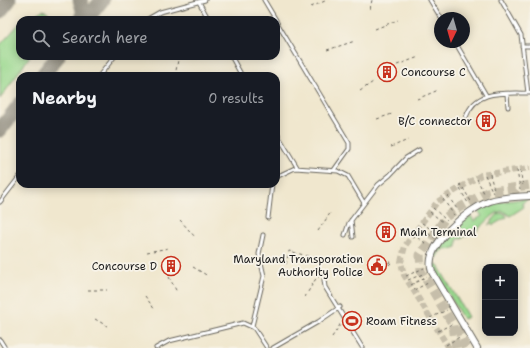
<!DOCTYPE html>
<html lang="en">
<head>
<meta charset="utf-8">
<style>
	:root { --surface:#171b24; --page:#242831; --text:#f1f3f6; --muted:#9ea1a6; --line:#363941 }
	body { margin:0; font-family:"Shantell Sans",sans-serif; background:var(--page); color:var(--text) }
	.controls { position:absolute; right:12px; bottom:12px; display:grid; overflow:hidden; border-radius:8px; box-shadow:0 2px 10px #0003 }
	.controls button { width:36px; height:36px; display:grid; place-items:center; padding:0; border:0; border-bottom:1px solid var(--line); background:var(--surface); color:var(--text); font:20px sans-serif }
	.compass { position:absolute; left:434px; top:12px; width:36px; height:36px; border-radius:50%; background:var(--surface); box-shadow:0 2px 10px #0003; rotate:185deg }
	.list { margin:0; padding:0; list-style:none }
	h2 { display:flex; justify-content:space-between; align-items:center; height:52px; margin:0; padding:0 16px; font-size:17px }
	h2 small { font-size:13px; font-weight:400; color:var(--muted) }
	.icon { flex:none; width:22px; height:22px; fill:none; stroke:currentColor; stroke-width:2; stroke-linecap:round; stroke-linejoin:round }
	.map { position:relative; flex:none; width:530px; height:348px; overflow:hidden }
	.search { position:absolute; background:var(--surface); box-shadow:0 2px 10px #0003; left:16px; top:16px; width:264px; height:44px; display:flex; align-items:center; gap:10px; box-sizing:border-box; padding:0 14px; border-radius:12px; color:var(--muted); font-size:15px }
	.panel { position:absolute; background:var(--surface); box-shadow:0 2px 10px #0003; left:16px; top:72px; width:264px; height:116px; border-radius:12px }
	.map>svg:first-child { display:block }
</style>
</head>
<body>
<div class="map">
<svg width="530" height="348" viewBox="0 0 530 348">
	<rect width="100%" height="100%" fill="#f7f3e8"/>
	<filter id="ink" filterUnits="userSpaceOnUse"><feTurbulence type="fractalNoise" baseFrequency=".025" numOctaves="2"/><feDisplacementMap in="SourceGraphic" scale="8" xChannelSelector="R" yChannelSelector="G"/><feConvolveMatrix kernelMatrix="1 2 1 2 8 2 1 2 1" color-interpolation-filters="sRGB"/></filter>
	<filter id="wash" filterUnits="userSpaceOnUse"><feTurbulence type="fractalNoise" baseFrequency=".012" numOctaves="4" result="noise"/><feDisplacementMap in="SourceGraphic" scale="16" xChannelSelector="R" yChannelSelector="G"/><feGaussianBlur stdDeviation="0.9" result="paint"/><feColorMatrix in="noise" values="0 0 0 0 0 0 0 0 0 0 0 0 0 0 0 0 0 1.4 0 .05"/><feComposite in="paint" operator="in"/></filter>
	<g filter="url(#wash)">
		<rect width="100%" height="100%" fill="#f0e7ce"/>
		<!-- grass -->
		<path fill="#9ad88e" stroke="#5b7a55" d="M 43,10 L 48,12 L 48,20 L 25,20 Z
			M 20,23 L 20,56 L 30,56 L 0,99 L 0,45 Z
			M 530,198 L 522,203 L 524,207 L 510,216 L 503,211 C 493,212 487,223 479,228 L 479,229 L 457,240 L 457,247 L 448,250 L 447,248 L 438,253 L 439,255 L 437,257 L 434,257 L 455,227 L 471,216 L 474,221 L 482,216 L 478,211 L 491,203 Z
			M 499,213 L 505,214 L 507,217 L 493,225 L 491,223 L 488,225 Z
			M 433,264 L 437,264 L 468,317 L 463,319 L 435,271 Z"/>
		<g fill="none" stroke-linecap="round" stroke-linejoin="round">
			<!-- taxiway -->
			<path stroke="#868275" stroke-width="15" d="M 80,0 L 83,10 L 82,20
				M 0,11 L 9,0
				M 86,20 L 102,0
				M 42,76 L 58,56
				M 0,130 L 20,104"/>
		</g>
	</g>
	<g filter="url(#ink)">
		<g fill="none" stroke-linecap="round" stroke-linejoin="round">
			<!-- minor-tunnel -->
			<path stroke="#c6beaa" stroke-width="6" stroke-dasharray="6 3" stroke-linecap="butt" d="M 514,195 L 518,189
				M 438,241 L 439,231
				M 449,348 L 404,275 L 401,262 L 405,246 L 437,202 L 481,175 L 530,168"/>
			<!-- secondary-tunnel -->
			<path stroke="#c6beaa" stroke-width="9" stroke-dasharray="9 4.5" stroke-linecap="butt" d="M 457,327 L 466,348
				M 456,348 L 453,325 L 421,271 L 420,255 L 446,217 L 457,209 L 487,192 L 530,185"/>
			<!-- service casing -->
			<g stroke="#66635a" stroke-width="5">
				<path id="service" d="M 264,0 L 276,20
					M 430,0 L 441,18
					M 501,0 L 521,35 L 528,93
					M 199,2 L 209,20
					M 146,20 L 160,12 L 205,0
					M 276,21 L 349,143 L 349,149 L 334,170
					M 455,42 L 486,95
					M 522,46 L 530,46
					M 231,56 L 242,76
					M 99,76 L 115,56
					M 507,94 L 508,107
					M 466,117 C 476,88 506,94 530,93
					M 276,132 L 297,167
					M 276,177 L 295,168 L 338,171 L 348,176 L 364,203
					M 0,202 L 20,176
					M 268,218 L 272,184
					M 351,220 L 353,237
					M 345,235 L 349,223 L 378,185 L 390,175 L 406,158 L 419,150
					M 324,280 L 325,287 L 362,347
					M 252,326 L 264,276 L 259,254 L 263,235
					M 0,340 L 5,348
					M 156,348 L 169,341 L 243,323 L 254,328 L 267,348
					M 273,348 L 318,322 L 340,307"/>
			</g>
			<!-- minor casing -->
			<g stroke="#66635a" stroke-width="8">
				<path id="minor" d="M 477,348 L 432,272 C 422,246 468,209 490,201 C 502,197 518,197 530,196"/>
			</g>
			<!-- path -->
			<path stroke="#66635a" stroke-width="1" stroke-dasharray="3 3" stroke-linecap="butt" d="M 311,7 L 325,1
				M 370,9 L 372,0
				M 375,29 L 398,20
				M 327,50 L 355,41
				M 397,65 L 419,57
				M 154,75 L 154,76
				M 175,76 L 178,60
				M 360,91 L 373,82
				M 417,99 L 436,91
				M 377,119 L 392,114
				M 391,147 L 408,140
				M 517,170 L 520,189
				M 520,170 L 523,186
				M 490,174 L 494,190
				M 485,175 L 493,193
				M 477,179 L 484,193
				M 459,185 L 461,184
				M 459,186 L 461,185
				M 463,188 L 472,203
				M 460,189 L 468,203
				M 448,196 L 457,209
				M 443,199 L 454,215
				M 433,208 L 447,221
				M 430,212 L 443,222
				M 180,220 L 195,237
				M 422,223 L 435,232
				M 418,228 L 435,238
				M 318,231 L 331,212
				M 413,235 L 427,244
				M 147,252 L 169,248
				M 388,263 L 392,261
				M 286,264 L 289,251 L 311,257
				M 389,265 L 393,261
				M 118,266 L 134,270
				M 193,267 L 208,276
				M 406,276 L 424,268
				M 169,277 L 177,292
				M 408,280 L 423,274
				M 411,285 L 427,276
				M 88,290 L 107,290
				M 414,290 L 428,283
				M 145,296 L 155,310
				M 305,297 L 315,280 L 319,277
				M 430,318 L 447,310
				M 95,319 L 107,326
				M 438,331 L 452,324
				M 332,337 L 340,325 L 338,323
				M 446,345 L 461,336"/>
			<!-- service -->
			<use href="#service" stroke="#fff" stroke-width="3"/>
			<!-- minor -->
			<use href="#minor" stroke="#fff" stroke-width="6"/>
		</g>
	</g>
	<!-- icons -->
	<defs>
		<g id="building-ring" transform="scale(1)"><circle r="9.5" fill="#f7f3e8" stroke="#c8321e" stroke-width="1.5"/><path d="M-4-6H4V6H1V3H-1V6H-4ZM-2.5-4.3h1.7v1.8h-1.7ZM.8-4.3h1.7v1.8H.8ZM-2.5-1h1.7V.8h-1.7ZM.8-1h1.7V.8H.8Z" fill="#c8321e"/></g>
		<g id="civic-ring" transform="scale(1)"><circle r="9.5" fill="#f7f3e8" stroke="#c8321e" stroke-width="1.5"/><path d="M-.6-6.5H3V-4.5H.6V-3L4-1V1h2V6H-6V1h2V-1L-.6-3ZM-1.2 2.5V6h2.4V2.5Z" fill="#c8321e"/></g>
		<g id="stadium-ring" transform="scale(1)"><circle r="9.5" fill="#f7f3e8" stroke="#c8321e" stroke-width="1.5"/><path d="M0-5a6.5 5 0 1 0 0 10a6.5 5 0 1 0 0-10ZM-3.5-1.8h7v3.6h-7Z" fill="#c8321e"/></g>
	</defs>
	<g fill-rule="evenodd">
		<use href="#building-ring" x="387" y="72"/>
		<use href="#building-ring" x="486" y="121"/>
		<use href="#building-ring" x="386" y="232"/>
		<use href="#civic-ring" x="377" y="265"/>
		<use href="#building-ring" x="171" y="266"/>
		<use href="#stadium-ring" x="352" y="321"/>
	</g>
	<g text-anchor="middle" stroke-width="3.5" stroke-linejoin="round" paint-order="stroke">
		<!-- poi labels -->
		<g font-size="11" fill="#1c1c1c" stroke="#f7f3e8" text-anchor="start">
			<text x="401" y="76">Concourse C</text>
			<text x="472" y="125" text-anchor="end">B/C connector</text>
			<text x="400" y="236">Main Terminal</text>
			<text x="363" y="263" text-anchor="end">Maryland Transporation<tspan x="363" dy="13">Authority Police</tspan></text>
			<text x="157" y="270" text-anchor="end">Concourse D</text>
			<text x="366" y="325">Roam Fitness</text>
		</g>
	</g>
</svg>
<div class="controls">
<button>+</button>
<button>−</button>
</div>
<svg class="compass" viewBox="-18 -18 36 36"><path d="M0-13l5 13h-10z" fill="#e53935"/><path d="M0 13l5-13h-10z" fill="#9ea1a6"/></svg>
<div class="search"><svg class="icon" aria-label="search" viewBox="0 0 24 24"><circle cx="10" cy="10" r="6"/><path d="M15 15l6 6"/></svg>Search here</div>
<section class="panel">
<h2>Nearby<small>0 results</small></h2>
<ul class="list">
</ul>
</section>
</div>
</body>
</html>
